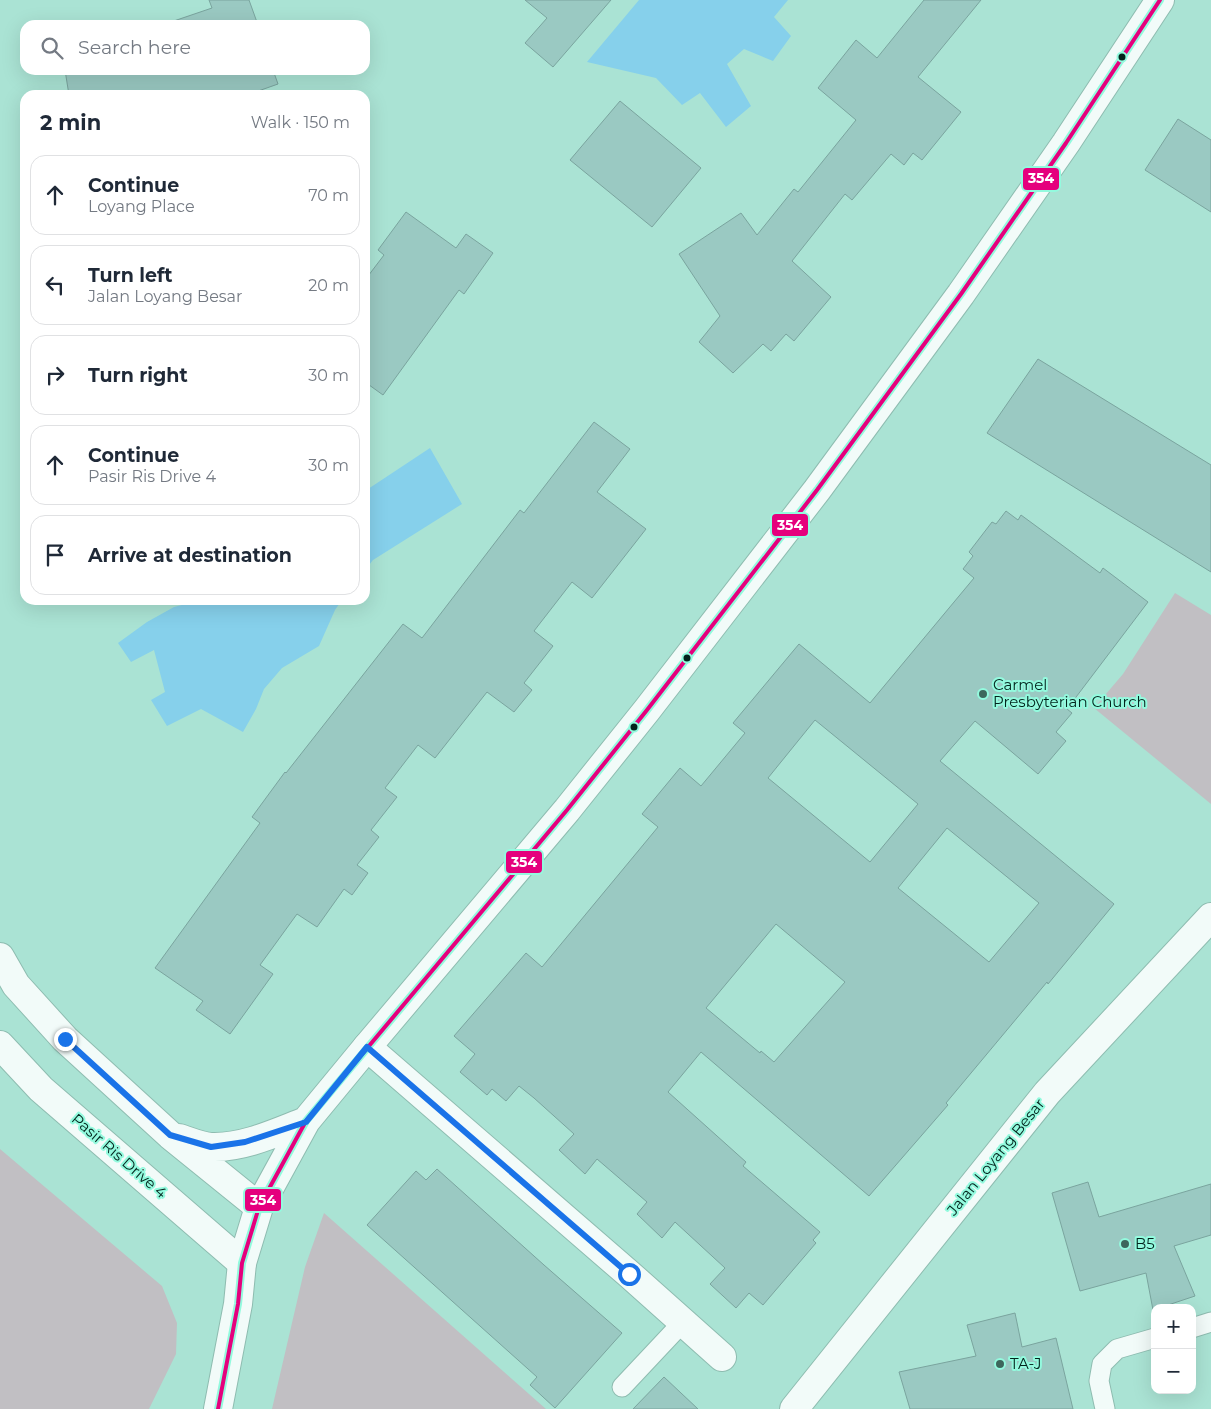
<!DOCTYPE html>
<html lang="en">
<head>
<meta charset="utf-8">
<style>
	:root { --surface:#fff; --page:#f2f2f3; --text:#1f2937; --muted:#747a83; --line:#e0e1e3 }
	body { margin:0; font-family:Montserrat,sans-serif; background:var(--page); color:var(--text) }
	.controls { position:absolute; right:15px; bottom:15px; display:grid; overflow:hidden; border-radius:10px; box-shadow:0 5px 20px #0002 }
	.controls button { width:45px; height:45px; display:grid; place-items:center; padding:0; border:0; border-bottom:1px solid var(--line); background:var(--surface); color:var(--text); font:25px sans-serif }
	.stop { position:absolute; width:15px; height:15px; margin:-11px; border:4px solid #1a73e8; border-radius:50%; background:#fff }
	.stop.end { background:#1a73e8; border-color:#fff; box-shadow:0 1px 5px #0008 }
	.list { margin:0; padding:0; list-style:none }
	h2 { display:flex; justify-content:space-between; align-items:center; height:65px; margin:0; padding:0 20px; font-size:21px }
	h2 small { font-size:16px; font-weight:400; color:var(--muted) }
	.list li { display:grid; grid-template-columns:32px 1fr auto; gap:15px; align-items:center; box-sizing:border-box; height:80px; margin:0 10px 10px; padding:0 10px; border:1px solid var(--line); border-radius:15px }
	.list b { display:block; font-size:19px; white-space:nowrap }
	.list p { margin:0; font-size:16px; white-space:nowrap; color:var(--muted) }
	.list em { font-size:16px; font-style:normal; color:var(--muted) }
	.icon { flex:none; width:28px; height:28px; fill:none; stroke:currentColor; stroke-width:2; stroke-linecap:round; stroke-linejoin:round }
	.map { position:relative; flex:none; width:1211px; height:1409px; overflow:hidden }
	.search { position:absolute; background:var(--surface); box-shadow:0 5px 20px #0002; left:20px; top:20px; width:350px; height:55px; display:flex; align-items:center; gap:12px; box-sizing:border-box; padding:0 18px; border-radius:15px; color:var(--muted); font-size:19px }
	.panel { position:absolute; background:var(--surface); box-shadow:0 5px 20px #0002; left:20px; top:90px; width:350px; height:515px; border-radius:15px }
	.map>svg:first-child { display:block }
</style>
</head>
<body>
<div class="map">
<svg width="1211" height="1409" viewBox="0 0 1211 1409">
	<rect width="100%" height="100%" fill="#aae3d4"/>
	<!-- green -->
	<path fill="#c1bfc3" d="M 1175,593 L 1211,615 L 1211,804 L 1094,708 L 1123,674 Z
		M 0,1149 L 162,1286 L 177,1323 L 176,1354 L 149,1409 L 0,1409 Z
		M 324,1213 L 546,1409 L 272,1409 L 305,1267 Z"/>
	<!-- water -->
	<path fill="#86d0eb" d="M 639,0 L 788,0 L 774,17 L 791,36 L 773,61 L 744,49 L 727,64 L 751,106 L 726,127 L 700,93 L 682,105 L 656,78 L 587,62 Z
		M 430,448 L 462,504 L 373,560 L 365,570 L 365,491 Z
		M 201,600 L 342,600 L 335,610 L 319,646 L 282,668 L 264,689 L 256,709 L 243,732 L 201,709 L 167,726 L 151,700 L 165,692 L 154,650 L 131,662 L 118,643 L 147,622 L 174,607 Z"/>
	<!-- building -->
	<path fill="#9ac9c2" stroke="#7aa49e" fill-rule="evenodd" d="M 209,0 L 249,0 L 258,25 L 162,25 L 212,8 Z
		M 525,0 L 611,0 L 553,67 L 525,43 L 547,18 Z
		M 924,0 L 981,0 L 918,77 L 961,112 L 922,160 L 913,153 L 904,165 L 891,154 L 852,200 L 845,194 L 792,261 L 831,297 L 794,341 L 786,334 L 771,351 L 763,344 L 733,373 L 699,342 L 720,316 L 679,254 L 741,213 L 757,235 L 794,189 L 798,192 L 856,120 L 818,88 L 856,40 L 877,58 Z
		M 65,70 L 273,70 L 278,84 L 247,95 L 69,95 Z
		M 620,101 L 701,168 L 652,227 L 570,160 Z
		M 1178,119 L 1211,140 L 1211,212 L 1145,170 Z
		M 406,212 L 456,248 L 466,234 L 493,253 L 464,294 L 459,290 L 383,395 L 365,382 L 365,280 L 384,255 L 378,250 Z
		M 1038,359 L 1211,465 L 1211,572 L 987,433 Z
		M 594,422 L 630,449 L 597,492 L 646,529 L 592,598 L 572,582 L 534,631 L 553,646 L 524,683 L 532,690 L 514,712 L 487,692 L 435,758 L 418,745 L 385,788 L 397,797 L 371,830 L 379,837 L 357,865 L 368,873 L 352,895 L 344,889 L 317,927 L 297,914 L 260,965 L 273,974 L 230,1034 L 196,1010 L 203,1001 L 155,968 L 260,823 L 252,817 L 285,772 L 286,773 L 403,624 L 422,638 L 520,510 L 524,513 Z
		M 1006,511 L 1018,520 L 1021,515 L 1100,573 L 1103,568 L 1148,602 L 1067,709 L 1072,713 L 1056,732 L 1066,741 L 1038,774 L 975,721 L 940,761 L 1114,904 L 1048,984 L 1047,982 L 946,1103 L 948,1105 L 869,1196 L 701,1052 L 668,1092 L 746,1162 L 743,1166 L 820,1232 L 813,1240 L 816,1243 L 763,1305 L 749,1293 L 736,1308 L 710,1284 L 725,1268 L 675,1222 L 662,1238 L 637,1214 L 647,1202 L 597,1159 L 585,1174 L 559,1150 L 574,1134 L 534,1098 L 519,1086 L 506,1101 L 492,1089 L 487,1095 L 460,1072 L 475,1054 L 454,1036 L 526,953 L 542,967 L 658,827 L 642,814 L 680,768 L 701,786 L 745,733 L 733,723 L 799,644 L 870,703 L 974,578 L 963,569 L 973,556 L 969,552 L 992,522 L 996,524 ZM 815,720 L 918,804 L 870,862 L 768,778 ZM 947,828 L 1039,903 L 989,962 L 898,888 ZM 776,924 L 845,982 L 774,1062 L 761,1051 L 760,1053 L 706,1008 Z
		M 437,1169 L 544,1265 L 622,1333 L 555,1408 L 530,1385 L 537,1377 L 367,1225 L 416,1171 L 426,1180 Z
		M 1088,1182 L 1099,1217 L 1211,1184 L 1211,1235 L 1174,1246 L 1195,1296 L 1159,1308 L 1155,1308 L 1153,1310 L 1146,1273 L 1080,1291 L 1052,1193 Z
		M 1015,1313 L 1022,1347 L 1056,1338 L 1073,1409 L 910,1409 L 899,1372 L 976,1356 L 967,1325 Z
		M 664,1377 L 698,1409 L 633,1409 Z"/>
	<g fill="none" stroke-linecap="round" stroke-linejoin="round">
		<!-- service casing -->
		<g stroke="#8ebcb0" stroke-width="21">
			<path id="service" d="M 1192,1328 L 1211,1322
				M 622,1387 L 683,1322
				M 1105,1409 L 1099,1381 L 1102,1364 L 1117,1349 L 1155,1338"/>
		</g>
		<!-- minor casing -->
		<g stroke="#8ebcb0" stroke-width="30">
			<path id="minor" d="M 367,1047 L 629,1274 L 722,1357
				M 218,1409 L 238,1304 L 242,1263
				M 794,1409 L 1047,1093 L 1211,917"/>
		</g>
		<!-- tertiary casing -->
		<g stroke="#8ebcb0" stroke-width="30">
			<path id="tertiary" d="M 0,957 L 16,985 L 65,1039 L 170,1135 L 259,1207
				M 0,1045 L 41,1089 L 242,1263 L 259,1207 L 306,1121 L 367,1047 L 567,810 L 647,710 L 817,490 L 961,294 L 1066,143 L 1160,0
				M 179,1138 C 189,1141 202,1147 212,1147 C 244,1148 277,1132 306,1121"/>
		</g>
		<!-- service -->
		<use href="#service" stroke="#f2fbf9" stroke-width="19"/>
		<!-- minor -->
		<use href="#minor" stroke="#f2fbf9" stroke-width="28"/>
		<!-- tertiary -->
		<use href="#tertiary" stroke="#f2fbf9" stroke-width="28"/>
		<!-- bus-1 casing -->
		<g stroke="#93fade" stroke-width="8">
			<path id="bus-1" d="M 218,1409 L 238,1304 L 242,1263 L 259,1207 L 306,1121 L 567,810 L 647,710 L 817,490 L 961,294 L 1066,143 L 1160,0"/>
		</g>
		<!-- bus-1 -->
		<use href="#bus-1" stroke="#e5007d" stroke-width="4"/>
	</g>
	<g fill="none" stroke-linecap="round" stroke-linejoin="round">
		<!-- route -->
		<path stroke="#1a73e8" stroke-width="6" d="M 65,1039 L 170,1135 L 211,1147 L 245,1142 L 306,1122 L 367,1047 L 629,1274"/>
	</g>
	<!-- markers -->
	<g fill="#02241c" stroke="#93fade" stroke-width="2">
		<circle cx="1122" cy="57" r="4.5"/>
		<circle cx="687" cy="658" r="4.5"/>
		<circle cx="634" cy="727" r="4.5"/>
	</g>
	<g fill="#3d675c" stroke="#93fade" stroke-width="2">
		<circle cx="983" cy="694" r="5"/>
		<circle cx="1125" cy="1244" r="5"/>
		<circle cx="1000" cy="1364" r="5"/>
	</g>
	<g text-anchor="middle" stroke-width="4" stroke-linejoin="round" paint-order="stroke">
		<!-- poi labels -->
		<g font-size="15" fill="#02241c" stroke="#93fade" text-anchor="start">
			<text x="993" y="690">Carmel<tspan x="993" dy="17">Presbyterian Church</tspan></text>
			<text x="1135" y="1249">B5</text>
			<text x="1010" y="1369">TA-J</text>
		</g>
		<!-- street labels -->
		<g font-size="15" fill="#02241c" stroke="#93fade">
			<text transform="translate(119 1156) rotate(41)" y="5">Pasir Ris Drive 4</text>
			<text transform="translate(996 1157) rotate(-51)" y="5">Jalan Loyang Besar</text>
		</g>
	</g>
	<g stroke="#93fade" stroke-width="2">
		<rect x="1022" y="167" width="38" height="24" rx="5" fill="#e5007d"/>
		<rect x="771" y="513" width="38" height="24" rx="5" fill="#e5007d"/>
		<rect x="505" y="850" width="38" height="24" rx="5" fill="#e5007d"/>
		<rect x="244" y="1188" width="38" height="24" rx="5" fill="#e5007d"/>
	</g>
	<g font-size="14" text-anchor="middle" font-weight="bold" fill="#fff">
		<text x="1041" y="183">354</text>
		<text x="790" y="530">354</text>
		<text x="524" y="867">354</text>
		<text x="263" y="1205">354</text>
	</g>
</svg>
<div class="controls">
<button>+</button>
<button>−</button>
</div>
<div class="stop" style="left:629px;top:1274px"></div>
<div class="stop end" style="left:65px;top:1039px"></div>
<div class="search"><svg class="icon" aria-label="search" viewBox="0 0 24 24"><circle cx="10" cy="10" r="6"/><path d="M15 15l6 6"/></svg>Search here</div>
<section class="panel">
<h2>2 min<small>Walk · 150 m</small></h2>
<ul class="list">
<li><svg class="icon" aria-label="ahead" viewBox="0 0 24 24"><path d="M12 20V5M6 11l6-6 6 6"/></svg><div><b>Continue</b><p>Loyang Place</p></div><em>70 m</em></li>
<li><svg class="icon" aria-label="left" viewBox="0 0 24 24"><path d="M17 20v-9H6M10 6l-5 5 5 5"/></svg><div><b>Turn left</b><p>Jalan Loyang Besar</p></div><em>20 m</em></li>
<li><svg class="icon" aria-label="right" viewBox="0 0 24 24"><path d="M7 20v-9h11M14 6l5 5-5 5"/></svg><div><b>Turn right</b></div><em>30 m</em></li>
<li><svg class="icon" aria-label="ahead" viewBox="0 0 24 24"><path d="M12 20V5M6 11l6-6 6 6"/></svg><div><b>Continue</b><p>Pasir Ris Drive 4</p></div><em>30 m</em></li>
<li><svg class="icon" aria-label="arrive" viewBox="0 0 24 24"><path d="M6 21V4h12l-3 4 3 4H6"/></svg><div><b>Arrive at destination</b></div></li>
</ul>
</section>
</div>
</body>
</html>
